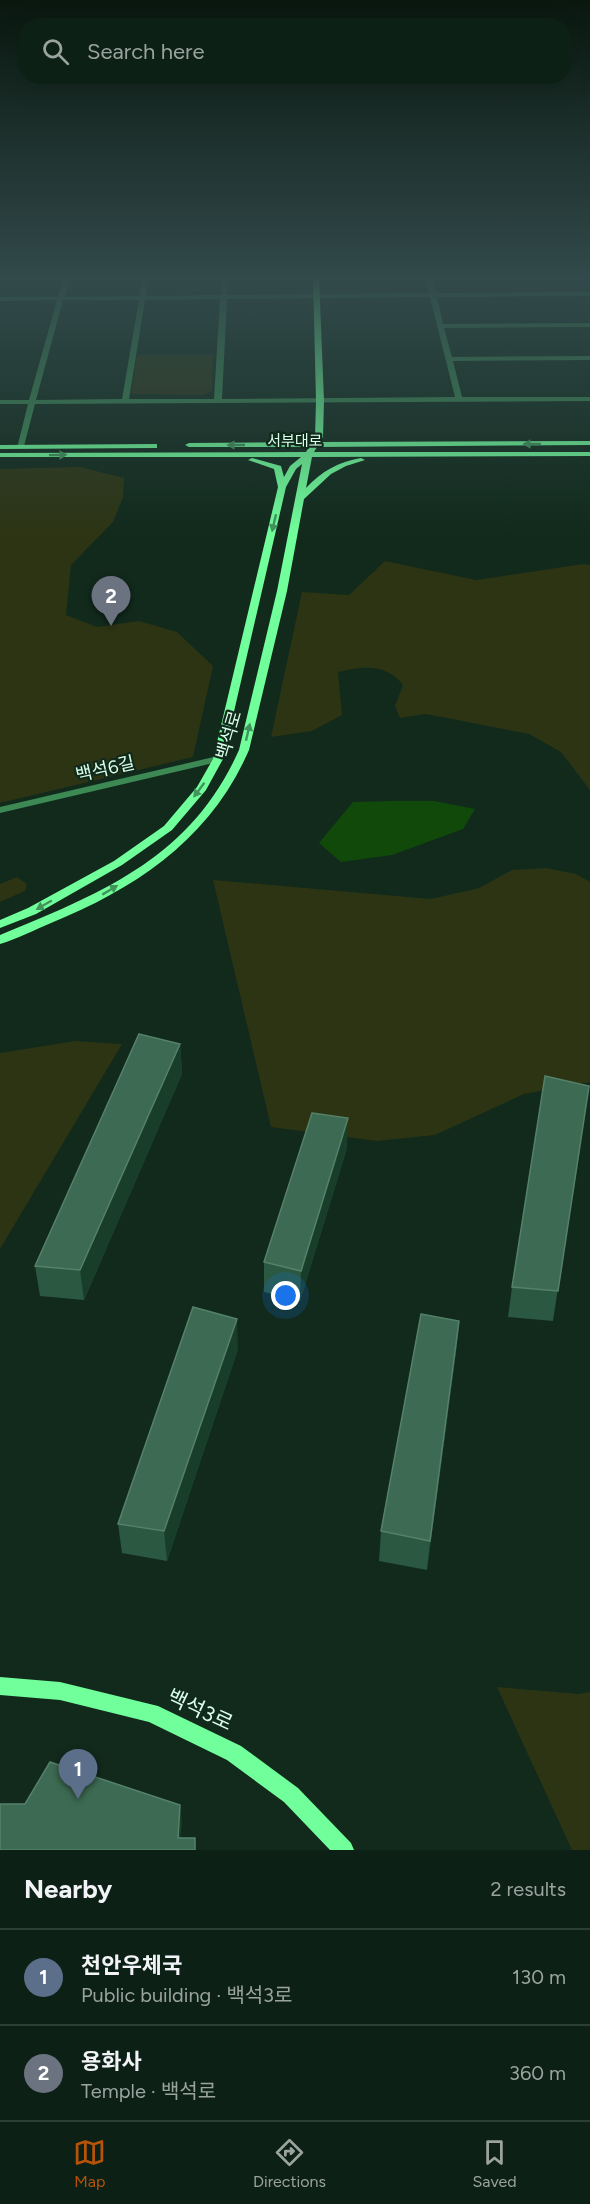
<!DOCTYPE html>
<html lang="en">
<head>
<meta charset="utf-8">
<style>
	:root { --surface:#0d2015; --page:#1b2d22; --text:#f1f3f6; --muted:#9aa3a0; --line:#2d3e34; --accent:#b45309 }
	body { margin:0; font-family:Figtree,"Noto Sans KR",sans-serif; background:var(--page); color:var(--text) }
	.you { position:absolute; left:286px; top:1296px; width:21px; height:21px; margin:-15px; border:4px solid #fff; border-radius:50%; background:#1a73e8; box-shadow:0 0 0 9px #1a73e833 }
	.badge { display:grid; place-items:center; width:39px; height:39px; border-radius:50%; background:var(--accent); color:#fff; font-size:20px; font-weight:700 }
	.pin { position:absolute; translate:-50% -50px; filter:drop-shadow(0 2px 3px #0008) }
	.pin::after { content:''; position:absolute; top:32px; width:21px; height:18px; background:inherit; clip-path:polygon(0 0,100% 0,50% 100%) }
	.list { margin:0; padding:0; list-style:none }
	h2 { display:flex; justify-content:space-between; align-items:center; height:78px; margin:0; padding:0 24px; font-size:26px }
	h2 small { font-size:20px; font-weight:400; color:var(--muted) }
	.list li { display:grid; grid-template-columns:39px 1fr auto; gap:18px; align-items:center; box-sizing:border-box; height:96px; padding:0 24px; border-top:2px solid var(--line) }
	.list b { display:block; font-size:22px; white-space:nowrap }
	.list p { margin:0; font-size:20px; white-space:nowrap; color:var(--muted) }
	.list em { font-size:20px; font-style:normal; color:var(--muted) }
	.icon { flex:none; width:33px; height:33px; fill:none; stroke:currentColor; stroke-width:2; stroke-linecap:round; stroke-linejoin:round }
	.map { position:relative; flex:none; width:590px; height:1850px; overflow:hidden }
	.search { position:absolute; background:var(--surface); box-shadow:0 6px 24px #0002; left:18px; right:18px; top:18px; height:66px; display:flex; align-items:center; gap:15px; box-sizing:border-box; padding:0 21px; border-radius:24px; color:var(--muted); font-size:22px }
	.sheet { height:270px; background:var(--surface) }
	nav { display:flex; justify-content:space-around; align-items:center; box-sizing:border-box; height:84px; border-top:2px solid var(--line); background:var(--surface); font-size:16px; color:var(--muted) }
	nav a { display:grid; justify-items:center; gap:3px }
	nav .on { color:var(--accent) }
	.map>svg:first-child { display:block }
</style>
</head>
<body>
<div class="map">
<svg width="590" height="1850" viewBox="0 0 590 1850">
	<rect width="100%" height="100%" fill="#112a1c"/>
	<!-- green -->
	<path fill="#2c3414" d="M 137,355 L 213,355 L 212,391 L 203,395 L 133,394 L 131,393 Z
		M 80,467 L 124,478 L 123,497 L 113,522 L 71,565 L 66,615 L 97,627 L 139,621 L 177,632 L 213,666 L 193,757 L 0,803 L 0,469 Z
		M 385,561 L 476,580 L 583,564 L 590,565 L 590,790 L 561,752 L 529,734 L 426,714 L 400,718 L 395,706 L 403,685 C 386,663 362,666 338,672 L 342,715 L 312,731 L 271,737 L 302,592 L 349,595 Z
		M 546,868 L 576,874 L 590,882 L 590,1082 L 524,1094 L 435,1135 L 377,1141 L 271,1127 L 213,880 L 431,899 L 479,888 L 512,870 Z
		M 17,877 L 27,884 L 25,891 L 0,902 L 0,884 Z
		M 75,1041 L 122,1044 L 0,1249 L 0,1053 Z
		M 497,1687 L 579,1694 L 590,1692 L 590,1850 L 572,1850 Z"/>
	<!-- water -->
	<path fill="#11490b" d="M 392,801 L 434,801 L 475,809 L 463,829 L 392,855 L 341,862 L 319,843 L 353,802 Z"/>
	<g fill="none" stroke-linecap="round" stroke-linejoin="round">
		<!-- street -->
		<path fill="#3c8954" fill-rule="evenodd" d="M 64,276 L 70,276 L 65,297 L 139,296 L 143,276 L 149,276 L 146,296 L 221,295 L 222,276 L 228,276 L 227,295 L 429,293 L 425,276 L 431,276 L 436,293 L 590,292 L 590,296 L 437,297 L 443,324 L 590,323 L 590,327 L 444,328 L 452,357 L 590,356 L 590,360 L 453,361 L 462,397 L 590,397 L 590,401 L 35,404 L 24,446 L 17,448 L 28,404 L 0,404 L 0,400 L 29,400 L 57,300 L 0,301 L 0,297 L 58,297 ZM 430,297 L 455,397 L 222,399 L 227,299 ZM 220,299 L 214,399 L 129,399 L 145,300 ZM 63,300 L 139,300 L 122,399 L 36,400 Z
			M 218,756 L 223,759 L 222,761 L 0,813 L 0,807 Z"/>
		<!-- secondary -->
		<path fill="#71ff9b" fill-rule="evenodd" d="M 313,276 L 319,276 L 324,401 L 323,437 L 320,442 L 590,441 L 590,445 L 317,447 L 314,452 L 590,452 L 590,456 L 312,457 L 306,488 C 322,471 338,462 361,458 L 365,460 L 346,466 L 331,474 L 304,499 L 287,591 L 249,750 C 211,838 137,888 51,923 C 34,930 17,939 0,944 L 0,935 C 102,893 191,858 239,750 L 277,591 L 302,464 L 296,469 L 286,487 L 223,759 L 206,790 L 172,830 L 122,865 L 36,914 L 0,928 L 0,920 L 28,908 L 114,861 L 164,826 L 197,787 L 213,759 L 278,487 L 274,469 L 248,460 L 252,458 L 281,466 L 284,477 L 290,466 L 301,457 L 0,457 L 0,453 L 306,452 L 309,447 L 189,447 L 185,445 L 189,443 L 312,442 L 315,437 L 316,401 Z
			M 157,444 L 157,448 L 154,448 L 0,449 L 0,445 Z
			M 0,1677 L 60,1682 L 158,1706 L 241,1746 L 298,1788 L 351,1843 L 354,1850 L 330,1850 L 284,1802 L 227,1760 L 149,1722 L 60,1700 L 0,1695 Z"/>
	</g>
	<!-- wall -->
	<path fill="#2a5840" d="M 180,1044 L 182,1074 L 84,1300 L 40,1296 L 35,1266 Z
		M 589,1086 L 553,1321 L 508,1317 L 512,1287 Z
		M 347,1148 L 300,1301 L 264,1292 L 264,1262 Z
		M 459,1321 L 456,1352 L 427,1570 L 379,1561 L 381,1531 Z
		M 238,1349 L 167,1561 L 122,1553 L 118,1524 Z"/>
	<!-- shaded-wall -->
	<path fill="#183e2a" d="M 180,1044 L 182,1074 L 84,1300 L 80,1270 Z
		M 348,1118 L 347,1148 L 300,1301 L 301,1271 Z
		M 237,1319 L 238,1349 L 167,1561 L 164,1531 Z
		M 459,1321 L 456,1352 L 427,1570 L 430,1541 Z
		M 180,1805 L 182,1821 L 180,1850 L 178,1838 Z"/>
	<!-- building -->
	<path fill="#3d6a52" stroke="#568169" stroke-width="1.5" d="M 139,1034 L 180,1044 L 80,1270 L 35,1266 Z
		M 545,1076 L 589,1086 L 558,1291 L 512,1287 Z
		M 312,1113 L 348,1118 L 301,1271 L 264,1262 Z
		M 193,1307 L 237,1319 L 164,1531 L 118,1524 Z
		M 421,1314 L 459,1321 L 430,1541 L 381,1531 Z
		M 50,1762 L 180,1805 L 178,1838 L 195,1838 L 195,1850 L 0,1850 L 0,1804 L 25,1804 Z"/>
	<!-- one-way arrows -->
	<defs><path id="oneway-solid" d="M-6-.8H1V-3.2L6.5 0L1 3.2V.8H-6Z" transform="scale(1.5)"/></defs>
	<g fill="#41945c">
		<use href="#oneway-solid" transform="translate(532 444) rotate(180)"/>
		<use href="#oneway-solid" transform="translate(236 445) rotate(180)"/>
		<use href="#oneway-solid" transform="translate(58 455) rotate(-1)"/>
		<use href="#oneway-solid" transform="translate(274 523) rotate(103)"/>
		<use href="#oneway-solid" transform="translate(248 732) rotate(-77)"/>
		<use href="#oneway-solid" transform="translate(199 790) rotate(127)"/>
		<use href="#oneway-solid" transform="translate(110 890) rotate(-31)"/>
		<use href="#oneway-solid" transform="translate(44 905) rotate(150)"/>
	</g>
	<!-- sky -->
	<linearGradient id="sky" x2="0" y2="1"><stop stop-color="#09170f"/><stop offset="0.52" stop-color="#324a4b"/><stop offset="1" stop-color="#324a4b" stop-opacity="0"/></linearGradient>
	<rect width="590" height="535" fill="url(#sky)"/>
	<g text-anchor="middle" stroke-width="4.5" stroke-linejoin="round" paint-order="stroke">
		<!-- far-street labels -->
		<g font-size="15" fill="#daffe8" stroke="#112a1c">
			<text x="295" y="446">서부대로</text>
		</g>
		<!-- street labels -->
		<g font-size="18" fill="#daffe8" stroke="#112a1c">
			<text transform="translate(229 735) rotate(-74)" y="6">백석로</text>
			<text transform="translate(105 769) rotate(-13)" y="6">백석6길</text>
		</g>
		<!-- near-street labels -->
		<g font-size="21" fill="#daffe8" stroke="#112a1c">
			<text transform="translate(200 1710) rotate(25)" y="7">백석3로</text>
		</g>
	</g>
</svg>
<div class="you"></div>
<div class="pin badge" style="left:78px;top:1799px;background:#5c6f8a">1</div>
<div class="pin badge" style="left:111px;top:626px;background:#6b7280">2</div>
<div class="search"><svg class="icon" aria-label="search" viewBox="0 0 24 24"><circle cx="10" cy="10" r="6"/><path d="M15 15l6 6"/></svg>Search here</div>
</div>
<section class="sheet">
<h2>Nearby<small>2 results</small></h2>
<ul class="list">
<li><span class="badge" style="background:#5c6f8a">1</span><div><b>천안우체국</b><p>Public building · 백석3로</p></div><em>130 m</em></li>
<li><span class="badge" style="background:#6b7280">2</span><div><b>용화사</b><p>Temple · 백석로</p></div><em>360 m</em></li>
</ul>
</section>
<nav>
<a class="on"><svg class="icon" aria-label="map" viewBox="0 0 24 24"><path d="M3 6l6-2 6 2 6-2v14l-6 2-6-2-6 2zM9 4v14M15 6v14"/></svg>Map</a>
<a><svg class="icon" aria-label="directions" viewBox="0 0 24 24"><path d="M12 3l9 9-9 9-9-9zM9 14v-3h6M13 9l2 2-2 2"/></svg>Directions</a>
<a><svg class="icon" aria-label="saved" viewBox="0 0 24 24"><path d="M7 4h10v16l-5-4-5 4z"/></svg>Saved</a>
</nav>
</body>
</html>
